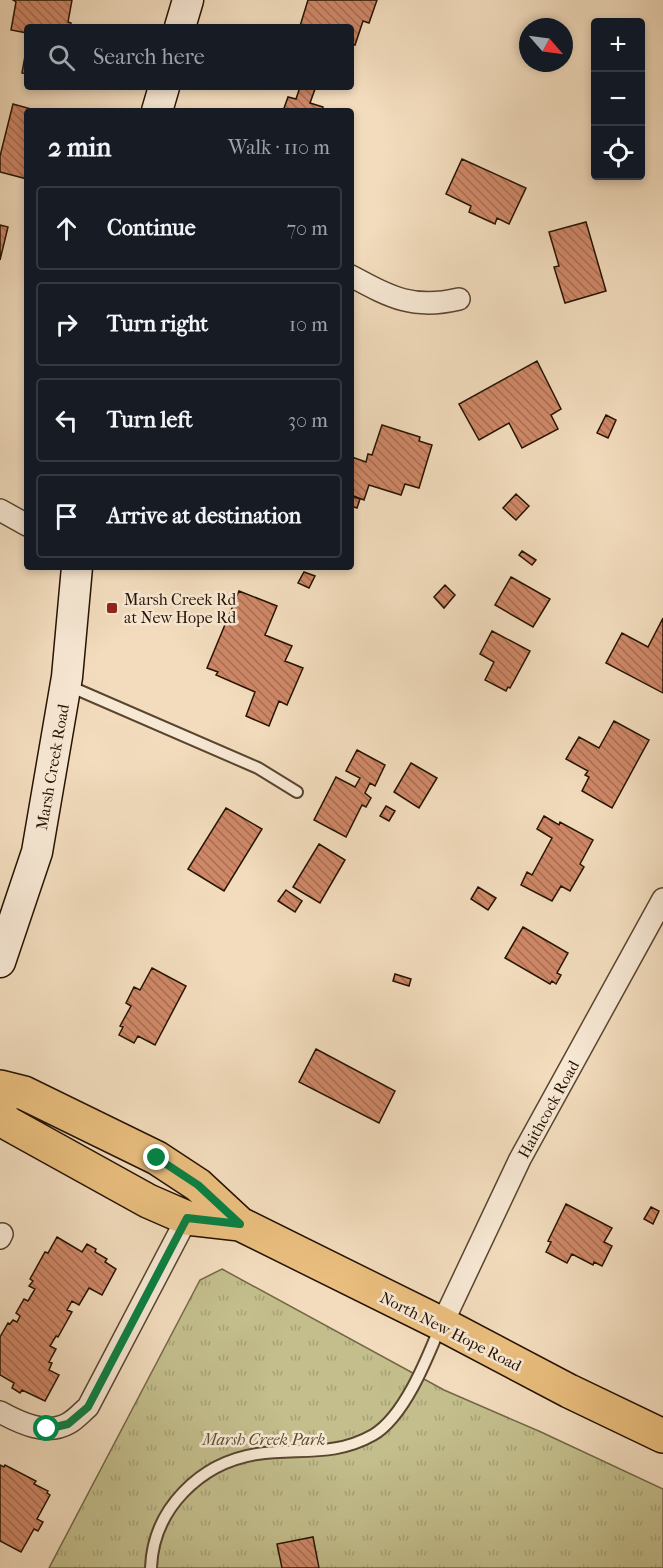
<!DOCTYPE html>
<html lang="en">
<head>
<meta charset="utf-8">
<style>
	:root { --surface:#171b24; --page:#242831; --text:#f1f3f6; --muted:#9ea1a6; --line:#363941 }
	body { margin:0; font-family:"IM FELL French Canon",serif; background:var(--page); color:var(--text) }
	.controls { position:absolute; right:18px; top:18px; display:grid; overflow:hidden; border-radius:6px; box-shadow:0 3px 9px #0003 }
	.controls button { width:54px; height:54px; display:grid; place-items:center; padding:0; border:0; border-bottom:2px solid var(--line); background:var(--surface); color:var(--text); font:30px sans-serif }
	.compass { position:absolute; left:519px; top:18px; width:54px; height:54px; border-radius:50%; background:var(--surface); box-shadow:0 3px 9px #0003; rotate:118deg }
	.stop { position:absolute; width:18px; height:18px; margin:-14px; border:4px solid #0b8043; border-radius:50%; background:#fff }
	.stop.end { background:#0b8043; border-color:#fff; box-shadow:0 2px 6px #0008 }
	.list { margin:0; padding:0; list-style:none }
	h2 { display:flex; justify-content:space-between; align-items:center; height:78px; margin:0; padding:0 24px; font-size:26px }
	h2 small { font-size:20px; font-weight:400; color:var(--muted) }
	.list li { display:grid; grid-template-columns:39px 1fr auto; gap:18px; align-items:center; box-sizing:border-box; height:84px; margin:0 12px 12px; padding:0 12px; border:2px solid var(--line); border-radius:6px }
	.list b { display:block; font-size:22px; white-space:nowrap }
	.list em { font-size:20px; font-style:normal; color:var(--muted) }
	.icon { flex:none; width:33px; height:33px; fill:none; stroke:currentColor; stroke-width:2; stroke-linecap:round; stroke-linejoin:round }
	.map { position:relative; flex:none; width:663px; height:1568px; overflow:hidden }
	.search { position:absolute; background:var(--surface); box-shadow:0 3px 9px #0003; left:24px; top:24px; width:330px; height:66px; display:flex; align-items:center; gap:15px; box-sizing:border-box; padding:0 21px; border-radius:6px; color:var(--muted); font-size:22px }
	.panel { position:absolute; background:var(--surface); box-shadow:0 3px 9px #0003; left:24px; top:108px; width:330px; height:462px; border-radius:6px }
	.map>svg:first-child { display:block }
</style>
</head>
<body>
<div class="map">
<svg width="663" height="1568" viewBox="0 0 663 1568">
	<defs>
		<pattern id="park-tufts" width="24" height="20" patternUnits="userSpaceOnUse" patternTransform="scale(1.5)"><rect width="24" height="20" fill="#c3be8c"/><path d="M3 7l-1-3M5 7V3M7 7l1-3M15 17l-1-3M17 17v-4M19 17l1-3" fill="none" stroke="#a7a277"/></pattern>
		<pattern id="building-back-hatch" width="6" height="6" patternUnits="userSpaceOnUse" patternTransform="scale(1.5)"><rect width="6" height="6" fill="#cf8868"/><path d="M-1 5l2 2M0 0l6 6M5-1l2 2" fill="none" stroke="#a86e53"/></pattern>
	</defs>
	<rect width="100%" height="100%" fill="#f2dcbd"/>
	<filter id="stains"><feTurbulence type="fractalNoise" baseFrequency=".00333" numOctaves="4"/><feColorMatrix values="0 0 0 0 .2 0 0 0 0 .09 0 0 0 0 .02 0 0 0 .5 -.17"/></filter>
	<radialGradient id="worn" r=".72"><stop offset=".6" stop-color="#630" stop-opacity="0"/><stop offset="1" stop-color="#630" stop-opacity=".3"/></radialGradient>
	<!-- park -->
	<path fill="url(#park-tufts)" stroke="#746846" stroke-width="1.5" d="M 222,1269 L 444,1390 L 541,1432 L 663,1489 L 663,1568 L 49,1568 L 200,1280 Z"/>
	<!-- building -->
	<path fill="url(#building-back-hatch)" stroke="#261300" stroke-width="1.5" d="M 13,0 L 72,0 L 68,22 L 71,23 L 70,27 L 27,27 L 27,33 L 11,30 L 16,2 Z
		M 308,0 L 377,0 L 369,23 L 363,21 L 355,45 L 351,44 L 351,27 L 300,26 Z
		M 27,45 L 27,74 L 22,73 Z
		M 300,87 L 315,89 L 310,103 L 323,107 L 322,111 L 283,111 L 288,97 L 296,99 Z
		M 13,104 L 38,111 L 27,111 L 27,179 L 0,172 L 0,156 Z
		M 462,159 L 526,188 L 509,224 L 497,218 L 495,224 L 469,212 L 471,206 L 446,194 Z
		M 586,222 L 606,291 L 565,303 L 554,267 L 559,266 L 549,232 Z
		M 0,225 L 8,227 L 0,260 Z
		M 537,361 L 561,409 L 551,415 L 558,429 L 522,448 L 509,423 L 479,440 L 459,404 Z
		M 606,415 L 616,420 L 608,438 L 597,433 Z
		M 382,425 L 420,437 L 419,441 L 432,445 L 419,488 L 405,484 L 401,495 L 369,485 L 364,500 L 351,495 L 352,457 L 366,462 L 368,454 L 372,455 Z
		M 516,494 L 529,506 L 516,520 L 503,508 Z
		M 351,496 L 360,499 L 357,508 L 351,506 Z
		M 522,551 L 536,560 L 532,565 L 519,555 Z
		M 304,572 L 315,576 L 309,588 L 298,583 Z
		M 511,577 L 550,599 L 533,627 L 495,605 Z
		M 445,585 L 455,595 L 444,608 L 434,597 Z
		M 239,591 L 277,606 L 265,635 L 292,646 L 285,661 L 303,668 L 287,705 L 279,701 L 269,726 L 246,716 L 255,692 L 216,675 L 218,672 L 207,668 Z
		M 663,618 L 663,693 L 606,663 L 622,633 L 648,647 Z
		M 492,631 L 530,651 L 510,688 L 508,687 L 506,691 L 485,680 L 494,662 L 480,654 Z
		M 614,721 L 649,740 L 612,808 L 582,791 L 589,777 L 585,775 L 588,771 L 566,759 L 579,737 L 599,748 Z
		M 357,750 L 385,765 L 375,786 L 370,783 L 365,793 L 371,798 L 366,807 L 362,805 L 346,837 L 314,820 L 336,777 L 355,787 L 360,778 L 346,771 Z
		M 411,763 L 437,778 L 419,808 L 394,792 Z
		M 386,806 L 395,811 L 389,821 L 380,816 Z
		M 226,808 L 262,829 L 224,891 L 188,869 Z
		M 544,816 L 559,825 L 560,822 L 593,840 L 580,864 L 584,867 L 570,891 L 561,886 L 552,901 L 521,885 L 527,872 L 532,875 L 552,838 L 537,829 Z
		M 319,844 L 345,860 L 320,903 L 293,887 Z
		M 478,887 L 496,898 L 488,910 L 471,899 Z
		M 286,890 L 302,901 L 295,912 L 278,901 Z
		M 523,927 L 568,953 L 557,973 L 561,975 L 556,984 L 552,981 L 550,984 L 505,958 Z
		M 152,968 L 186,986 L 155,1045 L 138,1036 L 134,1043 L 119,1035 L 123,1027 L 120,1026 L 131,1006 L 126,1003 L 134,987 L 140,990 Z
		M 395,974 L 411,979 L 409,986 L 393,981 Z
		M 316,1049 L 395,1091 L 379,1123 L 299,1082 Z
		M 566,1204 L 612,1228 L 604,1242 L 612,1246 L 602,1266 L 594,1262 L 593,1265 L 572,1254 L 567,1263 L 546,1252 L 551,1242 L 548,1241 Z
		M 651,1207 L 659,1211 L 653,1224 L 644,1219 Z
		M 57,1237 L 82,1252 L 87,1244 L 96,1249 L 95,1252 L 107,1259 L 105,1262 L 116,1269 L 102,1295 L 89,1288 L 79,1305 L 72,1301 L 67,1310 L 72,1312 L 58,1337 L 56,1336 L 50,1346 L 56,1349 L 49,1362 L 52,1363 L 49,1370 L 59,1375 L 45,1401 L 22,1390 L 20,1393 L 12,1388 L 14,1383 L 0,1375 L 0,1337 L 8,1323 L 10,1324 L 13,1320 L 17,1322 L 20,1316 L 16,1313 L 24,1299 L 28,1301 L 35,1289 L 29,1286 L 33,1281 L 30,1279 L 45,1252 L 48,1253 Z
		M 0,1465 L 4,1467 L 5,1465 L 36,1481 L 34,1484 L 48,1491 L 47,1493 L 50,1495 L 37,1519 L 43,1522 L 38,1531 L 34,1529 L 21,1552 L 0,1541 Z
		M 313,1537 L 319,1568 L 282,1568 L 277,1544 Z"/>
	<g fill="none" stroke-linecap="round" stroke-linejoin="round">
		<!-- lane casing -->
		<g stroke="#59452f" stroke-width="14">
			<path id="lane" d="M 69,686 L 258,768 L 297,792
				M 151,1568 C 153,1509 200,1463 257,1454 C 300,1448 334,1457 373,1435 C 404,1417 427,1359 440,1327"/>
		</g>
		<!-- street casing -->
		<g stroke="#59452f" stroke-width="24">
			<path id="street" d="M 351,276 C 390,297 413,310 459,299
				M 0,510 L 27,525
				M 0,1238 L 2,1234
				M 442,1324 L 520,1159 L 663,899
				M 0,1412 C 20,1423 47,1436 69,1423 C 76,1419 82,1412 88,1407 L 187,1218"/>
		</g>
		<!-- secondary casing -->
		<g stroke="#261300" stroke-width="33">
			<path id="secondary" d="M 180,27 L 188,0
				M 157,111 L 164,87
				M 0,962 L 37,852 L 67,677 L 77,567"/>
		</g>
		<!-- primary casing -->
		<g stroke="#261300" stroke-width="36">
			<path id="primary" d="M 0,1087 L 24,1093 L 157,1158 L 198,1185 L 240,1224 L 442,1324 L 569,1391 L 663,1436
				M 0,1116 L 9,1124 L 148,1201 L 187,1218 L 240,1224"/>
		</g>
		<!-- lane -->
		<use href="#lane" stroke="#f7e8d4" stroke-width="10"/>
		<!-- street -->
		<use href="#street" stroke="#f7e8d4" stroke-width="21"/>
		<!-- secondary -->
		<use href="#secondary" stroke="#f7e8d4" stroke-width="30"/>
		<!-- primary -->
		<use href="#primary" stroke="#e9be7e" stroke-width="33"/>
	</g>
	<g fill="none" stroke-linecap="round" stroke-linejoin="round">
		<!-- route -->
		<path stroke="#0b8043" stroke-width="8" d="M 47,1429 L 68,1424 L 88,1407 L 187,1218 L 240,1224 L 198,1185 L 157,1158"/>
	</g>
	<!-- markers -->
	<rect fill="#8f2418" stroke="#f7e8d4" stroke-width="2" x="106" y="602" width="12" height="12" rx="3"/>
	<g text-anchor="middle" stroke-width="5" stroke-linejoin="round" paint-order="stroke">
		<!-- poi labels -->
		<g font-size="16" fill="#261300" stroke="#f7e8d4" text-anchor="start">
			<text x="124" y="605">Marsh Creek Rd<tspan x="124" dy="18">at New Hope Rd</tspan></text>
		</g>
		<!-- street labels -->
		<g font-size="16" fill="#261300" stroke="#f7e8d4">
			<text transform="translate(52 767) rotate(-80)" y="6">Marsh Creek Road</text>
			<text transform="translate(548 1109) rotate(-61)" y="6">Haithcock Road</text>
			<text transform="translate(451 1331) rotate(27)" y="6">North New Hope Road</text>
		</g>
		<!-- park labels -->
		<g font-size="16" font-style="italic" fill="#5d4f31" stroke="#f7e8d4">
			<text x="264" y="1445">Marsh Creek Park</text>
		</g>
	</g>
	<rect width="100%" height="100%" filter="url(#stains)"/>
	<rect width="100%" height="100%" fill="url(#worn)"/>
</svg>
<div class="controls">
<button>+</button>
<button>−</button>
<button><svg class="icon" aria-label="locate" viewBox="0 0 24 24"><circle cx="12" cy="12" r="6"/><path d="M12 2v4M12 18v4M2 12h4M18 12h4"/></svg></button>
</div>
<svg class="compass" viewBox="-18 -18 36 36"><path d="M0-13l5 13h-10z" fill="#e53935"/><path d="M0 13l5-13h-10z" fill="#9ea1a6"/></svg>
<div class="stop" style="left:47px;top:1429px"></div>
<div class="stop end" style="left:157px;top:1158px"></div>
<div class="search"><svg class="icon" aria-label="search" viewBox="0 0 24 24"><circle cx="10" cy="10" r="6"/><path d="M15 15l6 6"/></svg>Search here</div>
<section class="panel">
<h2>2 min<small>Walk · 110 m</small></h2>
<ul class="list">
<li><svg class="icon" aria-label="ahead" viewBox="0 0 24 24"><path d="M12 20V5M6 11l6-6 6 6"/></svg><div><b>Continue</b></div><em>70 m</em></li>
<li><svg class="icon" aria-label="right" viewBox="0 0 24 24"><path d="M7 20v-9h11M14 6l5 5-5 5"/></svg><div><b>Turn right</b></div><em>10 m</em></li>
<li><svg class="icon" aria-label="left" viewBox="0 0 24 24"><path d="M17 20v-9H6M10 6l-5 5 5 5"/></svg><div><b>Turn left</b></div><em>30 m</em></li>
<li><svg class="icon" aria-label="arrive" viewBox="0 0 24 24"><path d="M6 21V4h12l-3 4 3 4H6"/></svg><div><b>Arrive at destination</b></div></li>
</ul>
</section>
</div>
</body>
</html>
